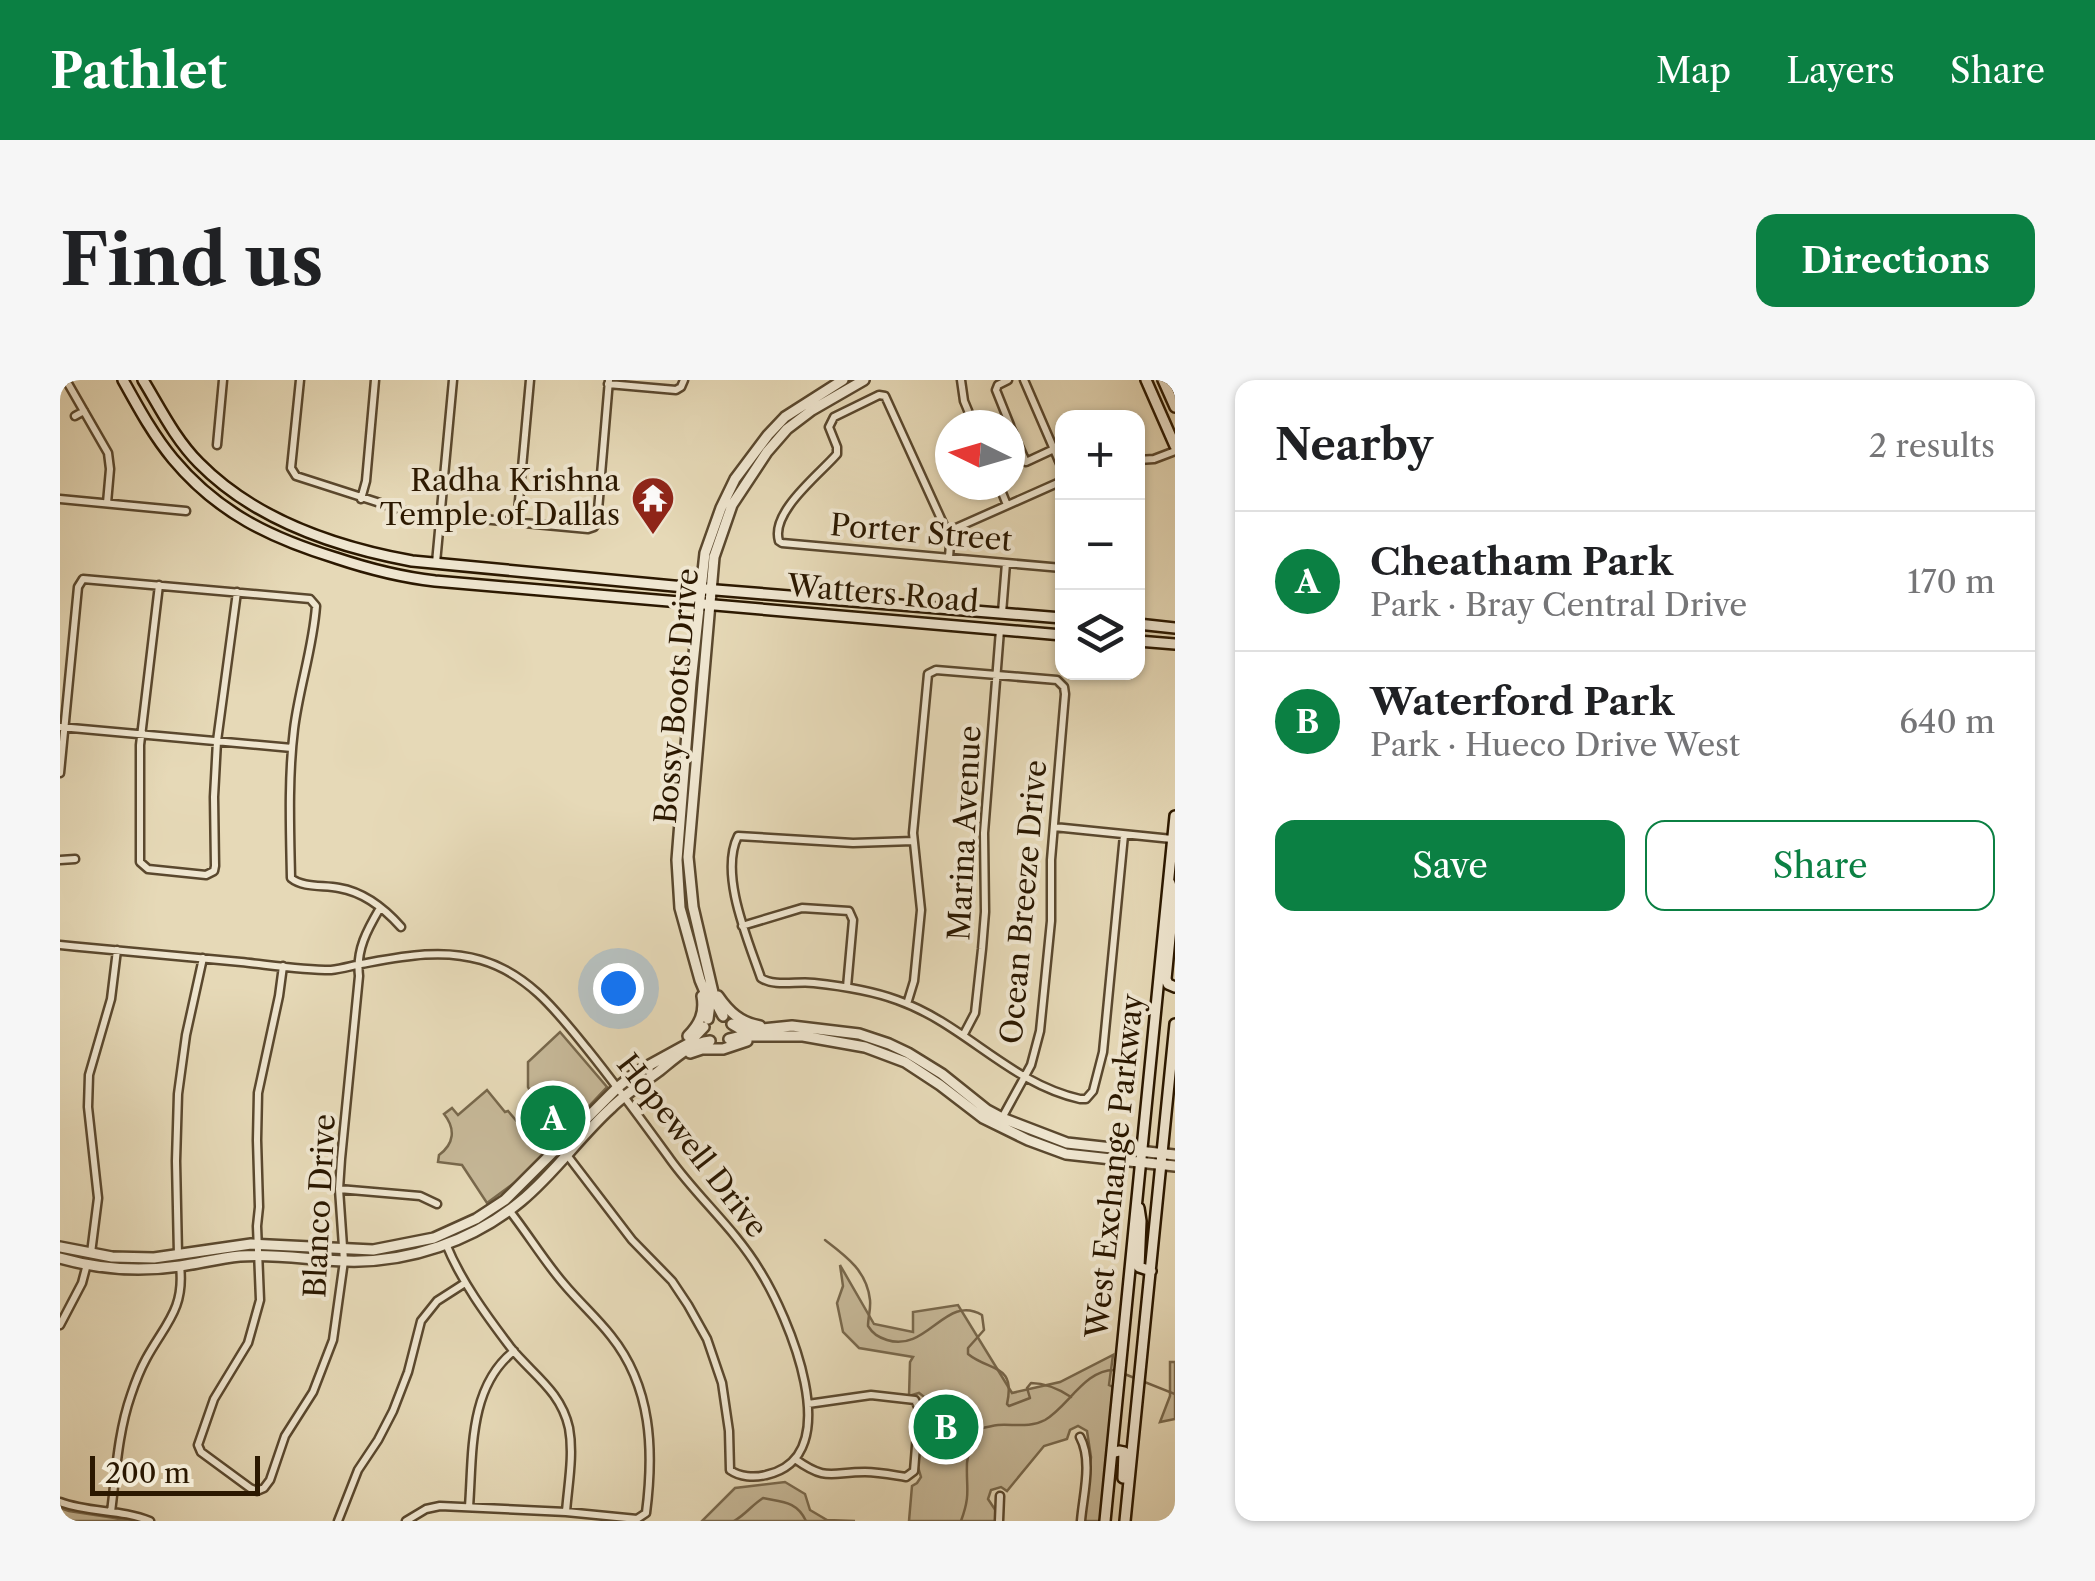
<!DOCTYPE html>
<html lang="en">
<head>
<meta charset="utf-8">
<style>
	:root { --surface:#fff; --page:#f6f6f6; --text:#202124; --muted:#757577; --line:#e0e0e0; --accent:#0b8043 }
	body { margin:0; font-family:"Libre Caslon Text",serif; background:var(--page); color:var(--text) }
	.controls { position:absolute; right:30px; top:30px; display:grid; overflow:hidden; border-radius:20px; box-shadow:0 2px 8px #0004 }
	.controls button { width:90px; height:90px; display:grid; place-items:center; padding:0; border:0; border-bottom:2px solid var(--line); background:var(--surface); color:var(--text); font:50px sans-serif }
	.compass { position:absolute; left:875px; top:30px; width:90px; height:90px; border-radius:50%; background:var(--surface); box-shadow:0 2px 8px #0004; rotate:275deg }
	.scale { position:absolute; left:30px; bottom:25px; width:170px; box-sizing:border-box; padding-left:10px; border:5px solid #2b1800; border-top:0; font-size:28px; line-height:35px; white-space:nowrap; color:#2b1800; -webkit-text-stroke:8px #efe6d0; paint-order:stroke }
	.you { position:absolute; left:558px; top:608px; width:35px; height:35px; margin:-25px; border:8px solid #fff; border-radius:50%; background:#1a73e8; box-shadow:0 0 0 15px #1a73e833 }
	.badge { display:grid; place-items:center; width:65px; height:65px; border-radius:50%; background:var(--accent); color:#fff; font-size:32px; font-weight:700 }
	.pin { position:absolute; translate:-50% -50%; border:5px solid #fff; box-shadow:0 2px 10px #0006 }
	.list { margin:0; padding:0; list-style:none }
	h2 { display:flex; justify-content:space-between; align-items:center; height:130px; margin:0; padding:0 40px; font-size:42px }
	h2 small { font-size:32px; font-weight:400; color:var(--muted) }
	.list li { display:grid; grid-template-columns:65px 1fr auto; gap:30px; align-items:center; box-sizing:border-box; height:140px; padding:0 40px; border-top:2px solid var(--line) }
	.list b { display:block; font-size:38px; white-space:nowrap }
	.list p { margin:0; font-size:32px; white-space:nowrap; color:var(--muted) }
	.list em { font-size:32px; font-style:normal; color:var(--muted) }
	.actions { display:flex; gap:20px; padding:30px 40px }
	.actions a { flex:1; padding:22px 0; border:2px solid var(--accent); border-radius:20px; text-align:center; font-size:35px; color:var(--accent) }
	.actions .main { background:var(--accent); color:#fff }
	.icon { flex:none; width:55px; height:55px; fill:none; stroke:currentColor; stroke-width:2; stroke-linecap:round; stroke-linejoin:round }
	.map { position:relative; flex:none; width:1115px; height:1141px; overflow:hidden; border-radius:20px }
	header { display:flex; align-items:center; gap:60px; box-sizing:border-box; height:140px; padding:0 50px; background:var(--accent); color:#fff }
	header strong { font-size:48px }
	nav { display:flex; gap:55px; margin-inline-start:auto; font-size:35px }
	.intro { display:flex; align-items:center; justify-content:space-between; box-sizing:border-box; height:240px; padding:0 60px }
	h1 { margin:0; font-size:70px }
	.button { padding:25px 45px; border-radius:20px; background:var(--accent); color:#fff; font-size:35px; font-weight:700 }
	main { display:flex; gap:60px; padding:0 60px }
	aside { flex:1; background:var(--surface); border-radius:20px; box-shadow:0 2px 8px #0004 }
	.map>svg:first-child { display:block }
</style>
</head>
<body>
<header>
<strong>Pathlet</strong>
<nav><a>Map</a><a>Layers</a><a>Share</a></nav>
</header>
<div class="intro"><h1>Find us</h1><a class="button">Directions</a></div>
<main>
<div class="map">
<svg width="1115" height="1141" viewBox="0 0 1115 1141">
	<rect width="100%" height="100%" fill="#e6d9b7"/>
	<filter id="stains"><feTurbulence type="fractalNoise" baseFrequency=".002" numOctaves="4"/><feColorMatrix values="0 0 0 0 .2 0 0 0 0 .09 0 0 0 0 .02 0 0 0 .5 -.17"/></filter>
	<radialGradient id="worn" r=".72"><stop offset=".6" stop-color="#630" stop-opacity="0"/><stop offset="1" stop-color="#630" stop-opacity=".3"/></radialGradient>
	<!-- green -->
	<path fill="#c6b898" stroke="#78684c" stroke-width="2.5" d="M 500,652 L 547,707 L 461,798 L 427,823 L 402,785 L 378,782 L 379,775 C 394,764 396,749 384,734 L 392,728 L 398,735 L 427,710 L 445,732 L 448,731 L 460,745 L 474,733 L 477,725 L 468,707 L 468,682 Z
		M 780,885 L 814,944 L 853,952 L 853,932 L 898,925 L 952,1013 L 1000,1002 L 1053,975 L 1049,1005 L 1053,1007 L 1040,1141 L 1024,1141 L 1031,1077 L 1027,1051 L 1018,1046 L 1010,1050 L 1007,1059 L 984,1066 L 947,1111 L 941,1107 L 931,1110 L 928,1119 L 936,1131 L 935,1141 L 849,1141 L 852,1106 L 857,1103 L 861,1097 L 858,1087 L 863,1032 L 867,1026 L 867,1019 L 859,1013 L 849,1016 L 850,982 L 853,977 L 799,968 L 783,952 L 777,923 L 783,906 Z
		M 1110,982 L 1115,982 L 1115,1039 L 1100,1042 L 1110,1016 Z
		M 725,1102 L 745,1114 L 750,1130 L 767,1140 L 795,1141 L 642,1141 L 675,1108 Z
		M 0,1128 L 9,1131 L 74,1141 L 0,1141 Z"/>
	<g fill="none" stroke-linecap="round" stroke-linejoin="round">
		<!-- stream -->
		<path stroke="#756449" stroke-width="2.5" d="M 765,860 C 786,876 807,891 810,920 C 811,929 808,937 808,946 C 813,954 818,957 827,960 C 867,973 886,913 922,935 L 924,950 L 908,968 L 908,974 C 930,992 956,983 947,1024 L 949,1026 L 970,1018 L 967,1008 L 971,1003 C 985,1003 999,1009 1011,1017
			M 1062,993 L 1115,1014
			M 674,1141 C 685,1135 692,1125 703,1118 C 722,1122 737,1121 746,1141
			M 901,1141 C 911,1114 906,1109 907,1083 C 908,1072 914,1062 915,1050 C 923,1048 930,1046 938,1045 C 954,1044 970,1048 985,1040 C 1008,1027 1025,989 1055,990"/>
		<!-- minor casing -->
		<g stroke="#5a482e" stroke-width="11">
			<path id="minor" d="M 6,0 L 48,73 L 50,89 L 47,123
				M 240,0 L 231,88 L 236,96 L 348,132 L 528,149 L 534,147 L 537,142 L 549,0
				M 901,0 L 904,21 L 914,45
				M 948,0 L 938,5 L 936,10 L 950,45
				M 964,0 L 1002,88
				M 548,4 L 616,10 L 621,7 L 624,0
				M 15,36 L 24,31
				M 950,46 L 966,82 L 994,69
				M 157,65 L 163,0
				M 1078,80 L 1094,79 L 1115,71
				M 939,105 L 947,125
				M 0,119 L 126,131
				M 301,119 L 306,101 L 315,0
				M 457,143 L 470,0
				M 887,152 L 1002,101
				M 889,178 L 890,163 L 887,152 L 825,16 L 819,15 L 774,37 L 769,47 L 777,67 L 777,74 C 760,94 710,132 719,161 L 722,163 L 1002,188
				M 376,183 L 393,0
				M 99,205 L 80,365 L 80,482 L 88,489 L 146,495 L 154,491 L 155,486 L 154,417 L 157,361 L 177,212
				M 942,233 L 946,183
				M 0,347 L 232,368
				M 0,393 L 18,207 L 23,199 L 250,219 L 256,226 C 253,268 239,308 234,349 C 228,398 230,449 231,498 C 243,508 263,505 279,508 C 303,512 325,529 341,547
				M 994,447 L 1112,459
				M 853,461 L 793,463 L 678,456 C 659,494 688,560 701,598 C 714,607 737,601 754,603 C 782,606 810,610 837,620 C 905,644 949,703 1020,719 L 1026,719 L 1033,711 L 1043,672 L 1064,455
				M 0,480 L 15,479
				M 682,546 L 742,528 L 789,531 L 793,540 L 787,607
				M 0,565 C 60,571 120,576 181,582 C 210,585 241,590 271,590 C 281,589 291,586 301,584 C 340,577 381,568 421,580 C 469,594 498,633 528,670 C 557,706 583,742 610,779 C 638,818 675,849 700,891 C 727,934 790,1077 706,1095 C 694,1098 680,1097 670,1090 L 669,1051 L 662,1003 L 647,959 L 628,925 L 612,901 L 572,860 L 507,775
				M 223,586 L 219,616 L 198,713 L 197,760 L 199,827 L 197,846 L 200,920 L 188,963 L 154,1019 L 138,1065 L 141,1072 L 190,1108 L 197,1111 L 204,1108 L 210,1100 L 225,1056 L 253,1012 L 273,960 L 284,881 L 279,809 L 281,779 L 299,596 C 296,570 307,550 320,528
				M 847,624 L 854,601 L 861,530 L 853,453 L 868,294 L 876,290 L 997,300 L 1004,307 L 1005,314 L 991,480 L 991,541 L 980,651 L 971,685 L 942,738
				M 904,654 L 915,633 L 922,569 L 925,532 L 924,453 L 940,250
				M 279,809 L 360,816 L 377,824
				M 386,864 C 401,901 426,935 451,968 C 472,994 501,1011 509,1048 C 514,1075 508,1105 506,1132
				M 31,873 L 38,818 L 28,727 L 29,695 L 51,619 L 57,570
				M 118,875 L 116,781 L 118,714 L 126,655 L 143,578
				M 0,945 L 22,903 L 27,884
				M 1020,1057 C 1033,1081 1023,1115 1021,1141
				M 735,1079 C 767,1102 771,1092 805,1092 C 819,1092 833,1095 846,1097 L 854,1091 L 859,1029 L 855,1020 L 811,1015 L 748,1024
				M 0,1122 C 29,1133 61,1129 90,1141
				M 409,1127 C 413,1074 408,1007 454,971
				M 51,1132 C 56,1093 58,1052 71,1015 C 75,1003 80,990 86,979 C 105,944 125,929 120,886
				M 278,1141 L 298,1090 L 318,1060 L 333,1031 L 348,992 L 361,941 L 377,921 L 405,903
				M 346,1141 L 366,1129 L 380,1126 L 506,1132 L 577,1139 L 586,1133 C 594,1071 592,1007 551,956 C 537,938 519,922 504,904 C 484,881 468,854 449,830
				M 939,1141 L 940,1116"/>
		</g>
		<!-- tertiary casing -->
		<g stroke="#5a482e" stroke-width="14">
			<path id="tertiary" d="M 658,616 C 669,632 681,643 700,646
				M 663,636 L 655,621 L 633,527 L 628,477 L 654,177 L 672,125 L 707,72 L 727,49 L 752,30 L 804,0
				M 648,639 L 650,624 L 640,600 L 620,528 L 617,480 L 631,302 L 645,173 L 661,128 L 675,99 L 708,55 L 725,37 L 783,0
				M 672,644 L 684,651 L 732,646 L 799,654 L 829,664 L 848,673 L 882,694 L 927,730 L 942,738 L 1007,763 L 1115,775
				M 628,656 C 640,644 645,632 642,616
				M 669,659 L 681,656 L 743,656 L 805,667 L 845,682 L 880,705 L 923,738 L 968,760 L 1006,774 L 1115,786
				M 630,673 L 642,669 L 663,669 L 687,661
				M 0,867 L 52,877 L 94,878 L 191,864 L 313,870 L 374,858 L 416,839 L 445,820 L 558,707 L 577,692 L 628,664 L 644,647
				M 0,878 C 39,889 79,892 120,886 C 140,883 160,878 180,876 C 216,873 250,880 286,881 C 348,883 413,861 461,821 C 495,793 519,757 551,728 C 565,714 583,703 599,691 C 614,679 630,663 650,661"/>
		</g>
		<!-- secondary casing -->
		<g stroke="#2b1800" stroke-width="14">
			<path id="secondary" d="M 63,0 C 78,27 93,55 113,79 C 158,133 211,158 276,178 C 309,189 340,197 375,201 L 1002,255
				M 83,0 C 100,28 115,59 139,83 C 194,139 275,167 352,181 L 656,210 L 1002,238
				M 1086,0 L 1115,66
				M 1103,0 L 1115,27
				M 1078,244 L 1115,248
				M 1078,261 L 1115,264
				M 1110,503 L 1114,517 L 1106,599 L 1108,604 L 1115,607
				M 1079,828 L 1081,841 L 1079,887 L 1091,891
				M 1052,1073 L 1059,1071 L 1064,1072 L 1063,1098
				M 1045,1141 L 1115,436
				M 1065,1141 L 1115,644"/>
		</g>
		<!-- minor -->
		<use href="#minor" stroke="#efe6d0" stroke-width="6"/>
		<!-- tertiary -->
		<use href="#tertiary" stroke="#efe6d0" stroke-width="9"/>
		<!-- secondary -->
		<use href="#secondary" stroke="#efe6d0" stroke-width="9"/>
	</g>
	<!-- icons -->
	<defs>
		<g id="temple-pin" transform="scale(2.25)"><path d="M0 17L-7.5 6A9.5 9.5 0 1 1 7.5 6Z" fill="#8f2418" stroke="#efe6d0"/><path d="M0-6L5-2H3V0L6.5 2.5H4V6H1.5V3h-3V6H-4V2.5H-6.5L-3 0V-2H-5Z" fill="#fff"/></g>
	</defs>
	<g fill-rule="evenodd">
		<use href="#temple-pin" x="593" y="118"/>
	</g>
	<g text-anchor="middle" stroke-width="8" stroke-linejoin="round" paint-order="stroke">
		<!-- poi labels -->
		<g font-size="30" fill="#2b1800" stroke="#efe6d0" text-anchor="end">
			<text x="560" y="111">Radha Krishna<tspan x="560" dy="34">Temple of Dallas</tspan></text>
		</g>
		<!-- street labels -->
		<g font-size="30" fill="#2b1800" stroke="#efe6d0">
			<text transform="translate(861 153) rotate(5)" y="10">Porter Street</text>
			<text transform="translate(823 214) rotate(5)" y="10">Watters Road</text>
			<text transform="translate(617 316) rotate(-85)" y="10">Bossy Boots Drive</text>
			<text transform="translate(905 453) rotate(-87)" y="10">Marina Avenue</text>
			<text transform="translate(964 522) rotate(-85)" y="10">Ocean Breeze Drive</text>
			<text transform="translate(632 766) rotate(52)" y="10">Hopewell Drive</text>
			<text transform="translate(1055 786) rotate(-84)" y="10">West Exchange Parkway</text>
			<text transform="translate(260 826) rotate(-87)" y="10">Blanco Drive</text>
		</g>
	</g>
	<rect width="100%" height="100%" filter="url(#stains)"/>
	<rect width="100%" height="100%" fill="url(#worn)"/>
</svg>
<div class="controls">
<button>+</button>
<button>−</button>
<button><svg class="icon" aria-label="layers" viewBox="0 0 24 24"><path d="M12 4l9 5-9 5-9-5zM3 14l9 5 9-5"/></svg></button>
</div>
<svg class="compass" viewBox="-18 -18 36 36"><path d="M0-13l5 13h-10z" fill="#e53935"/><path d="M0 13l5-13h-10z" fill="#757577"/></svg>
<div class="scale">200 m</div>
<div class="you"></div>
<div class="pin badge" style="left:493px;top:738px">A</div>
<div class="pin badge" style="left:886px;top:1047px">B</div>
</div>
<aside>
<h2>Nearby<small>2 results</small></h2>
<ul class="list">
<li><span class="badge">A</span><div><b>Cheatham Park</b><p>Park · Bray Central Drive</p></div><em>170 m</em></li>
<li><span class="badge">B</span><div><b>Waterford Park</b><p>Park · Hueco Drive West</p></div><em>640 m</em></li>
</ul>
<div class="actions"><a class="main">Save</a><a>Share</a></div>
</aside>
</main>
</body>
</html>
